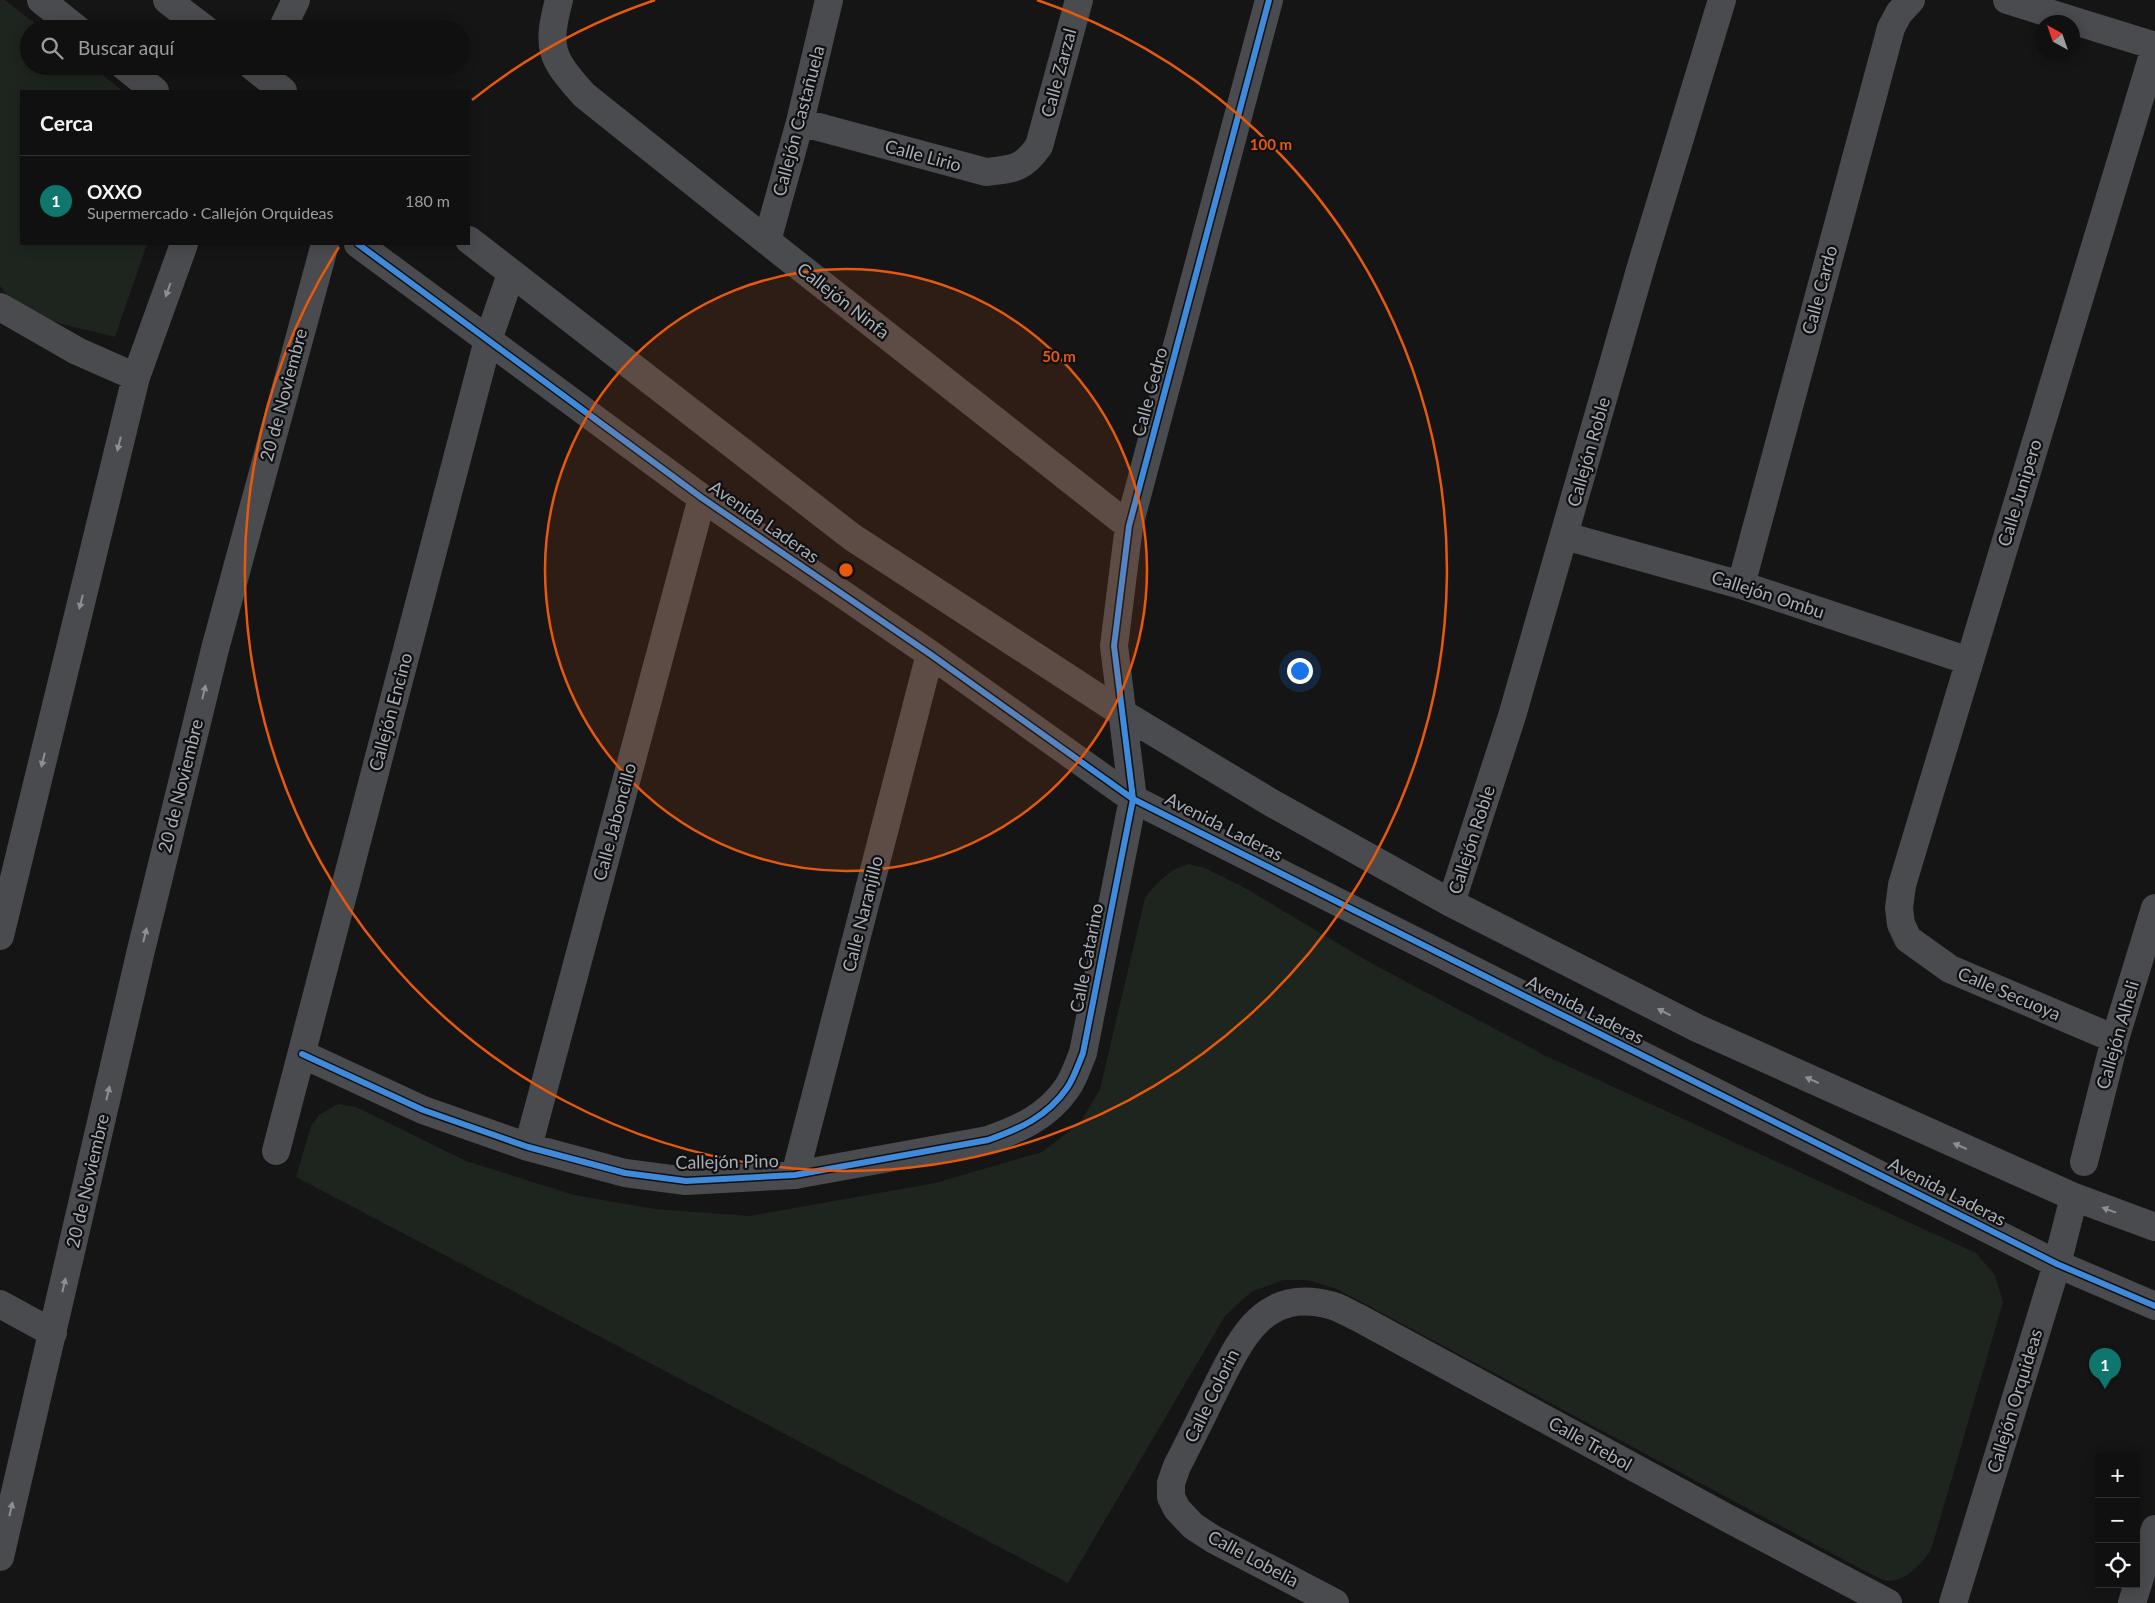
<!DOCTYPE html>
<html lang="es">
<head>
<meta charset="utf-8">
<style>
	:root { --surface:#101010; --page:#191919; --text:#f1f3f6; --muted:#9c9d9f; --line:#303030; --accent:#0f766e }
	body { margin:0; font-family:Lato,sans-serif; background:var(--page); color:var(--text) }
	.controls { position:absolute; right:15px; bottom:15px; display:grid; overflow:hidden; border-radius:0px; box-shadow:0 2px 12px #0003 }
	.controls button { width:45px; height:45px; display:grid; place-items:center; padding:0; border:0; border-bottom:1px solid var(--line); background:var(--surface); color:var(--text); font:25px sans-serif }
	.compass { position:absolute; left:2035px; top:15px; width:45px; height:45px; border-radius:50%; background:var(--surface); box-shadow:0 2px 12px #0003; rotate:320deg }
	.you { position:absolute; left:1299px; top:670px; width:18px; height:18px; margin:-12px; border:4px solid #fff; border-radius:50%; background:#1a73e8; box-shadow:0 0 0 8px #1a73e833 }
	.badge { display:grid; place-items:center; width:32px; height:32px; border-radius:50%; background:var(--accent); color:#fff; font-size:16px; font-weight:700 }
	.pin { position:absolute; translate:-50% -41px; filter:drop-shadow(0 1px 2px #0008) }
	.pin::after { content:''; position:absolute; top:26px; width:18px; height:15px; background:inherit; clip-path:polygon(0 0,100% 0,50% 100%) }
	.list { margin:0; padding:0; list-style:none }
	h2 { display:flex; justify-content:space-between; align-items:center; height:65px; margin:0; padding:0 20px; font-size:21px }
	h2 small { font-size:16px; font-weight:400; color:var(--muted) }
	.list li { display:grid; grid-template-columns:32px 1fr auto; gap:15px; align-items:center; box-sizing:border-box; height:90px; padding:0 20px; border-top:1px solid var(--line) }
	.list b { display:block; font-size:19px; white-space:nowrap }
	.list p { margin:0; font-size:16px; white-space:nowrap; color:var(--muted) }
	.list em { font-size:16px; font-style:normal; color:var(--muted) }
	.icon { flex:none; width:28px; height:28px; fill:none; stroke:currentColor; stroke-width:2; stroke-linecap:round; stroke-linejoin:round }
	.map { position:relative; flex:none; width:2155px; height:1603px; overflow:hidden }
	.search { position:absolute; background:var(--surface); box-shadow:0 2px 12px #0003; left:20px; top:20px; width:450px; height:55px; display:flex; align-items:center; gap:12px; box-sizing:border-box; padding:0 18px; border-radius:28px; color:var(--muted); font-size:19px }
	.panel { position:absolute; background:var(--surface); box-shadow:0 2px 12px #0003; left:20px; top:90px; width:450px; height:155px; border-radius:0px }
	.map>svg:first-child { display:block }
</style>
</head>
<body>
<div class="map">
<svg width="2155" height="1603" viewBox="0 0 2155 1603">
	<rect width="100%" height="100%" fill="#151516"/>
	<!-- green -->
	<path fill="#1e241e" d="M 0,0 L 5,0 L 42,29 L 29,29 L 29,66 L 91,66 L 123,91 L 21,91 L 21,244 L 147,244 L 115,337 C 75,326 25,322 0,286 Z
		M 1189,864 L 1205,868 L 1245,888 L 1371,963 L 1546,1056 L 1976,1253 L 1995,1275 L 2003,1302 L 1931,1550 C 1921,1564 1908,1580 1889,1581 C 1882,1581 1870,1573 1863,1570 L 1337,1289 L 1307,1280 L 1283,1280 L 1251,1292 L 1225,1316 L 1068,1583 L 296,1177 L 311,1126 L 319,1115 L 338,1104 L 356,1107 L 466,1161 L 574,1195 L 655,1209 L 750,1216 L 935,1183 L 1042,1152 L 1080,1123 L 1100,1089 L 1145,898 C 1157,882 1169,869 1189,864 Z"/>
	<g fill="none" stroke-linecap="round" stroke-linejoin="round">
		<!-- minor -->
		<path stroke="#4a4b4e" stroke-width="28" d="M 41,0 L 77,29
			M 167,0 L 205,29
			M 559,0 C 546,49 551,58 584,95 L 767,241 L 1129,526
			M 2007,0 L 2155,46
			M 282,29 L 296,0
			M 124,66 L 155,91
			M 252,66 L 283,91
			M 800,122 L 986,172 C 1013,169 1023,169 1039,146 L 1079,0
			M 469,240 L 852,537 L 1122,713 L 1270,802 L 1451,903 L 1697,1028 L 2074,1197 L 2155,1227
			M 767,241 L 800,122 L 829,0
			M 358,244 L 702,498 L 930,654 L 1133,799 L 2057,1264 L 2155,1306
			M 0,307 L 77,351 L 136,377
			M 1565,536 L 1741,585 L 1969,661
			M 1741,585 L 1891,28 L 1899,13 L 1911,0
			M 1451,903 L 1512,716 L 1642,263 L 1722,0
			M 0,936 L 136,377 L 184,244
			M 2115,1039 L 1950,969 L 1908,939 L 1901,924 L 1899,908 L 1902,885 L 2155,48
			M 302,1054 L 423,1110 L 528,1147 L 625,1173 L 686,1181 L 795,1175 L 988,1140 C 1019,1129 1047,1117 1067,1088 C 1074,1078 1078,1065 1083,1053 L 1133,799 L 1114,646 L 1129,526 L 1269,0
			M 528,1147 L 702,498
			M 276,1151 L 488,340 L 511,274
			M 2084,1162 L 2115,1039 L 2155,908
			M 795,1175 L 930,654
			M 0,1304 L 53,1333
			M 0,1557 L 141,950 L 215,649 L 325,244
			M 1335,1603 L 1213,1539 L 1193,1526 L 1177,1509 L 1171,1497 L 1171,1483 L 1177,1466 C 1191,1439 1204,1412 1218,1384 C 1242,1336 1265,1288 1330,1305 C 1339,1307 1348,1313 1357,1317 L 1729,1519 L 1888,1603
			M 1953,1603 L 2057,1264 L 2074,1197
			M 2132,1603 L 2155,1529"/>
		<!-- cycleway casing -->
		<g stroke="#101011" stroke-width="9">
			<path id="cycleway" d="M 358,244 L 702,498 L 930,654 L 1133,799 L 2057,1264 L 2155,1306
				M 302,1054 L 423,1110 L 528,1147 L 625,1173 L 686,1181 L 795,1175 L 988,1140 C 1019,1129 1047,1117 1067,1088 C 1074,1078 1078,1065 1083,1053 L 1133,799 L 1114,646 L 1129,526 L 1269,0"/>
		</g>
		<!-- cycleway -->
		<use href="#cycleway" stroke="#408adc" stroke-width="6"/>
	</g>
	<!-- one-way arrows -->
	<defs><path id="oneway-solid" d="M-6-.8H1V-3.2L6.5 0L1 3.2V.8H-6Z" transform="scale(1.25)"/></defs>
	<g fill="#8b9097">
		<use href="#oneway-solid" transform="translate(168 290) rotate(110)"/>
		<use href="#oneway-solid" transform="translate(119 444) rotate(104)"/>
		<use href="#oneway-solid" transform="translate(81 602) rotate(104)"/>
		<use href="#oneway-solid" transform="translate(204 692) rotate(-76)"/>
		<use href="#oneway-solid" transform="translate(43 760) rotate(104)"/>
		<use href="#oneway-solid" transform="translate(145 935) rotate(-76)"/>
		<use href="#oneway-solid" transform="translate(1664 1012) rotate(-153)"/>
		<use href="#oneway-solid" transform="translate(1812 1080) rotate(-156)"/>
		<use href="#oneway-solid" transform="translate(108 1093) rotate(-77)"/>
		<use href="#oneway-solid" transform="translate(1960 1146) rotate(-156)"/>
		<use href="#oneway-solid" transform="translate(2109 1210) rotate(-160)"/>
		<use href="#oneway-solid" transform="translate(64 1285) rotate(-77)"/>
		<use href="#oneway-solid" transform="translate(11 1509) rotate(-77)"/>
	</g>
	<!-- distance rings -->
	<circle cx="846" cy="570" r="301" fill="#e8590c" fill-opacity=".12"/>
	<g fill="none" stroke="#e8590c" stroke-width="2.5">
		<circle cx="846" cy="570" r="301"/>
		<path d="M472 100A601 601 0 0 1 655 0M1037 0A601 601 0 1 1 339 247"/>
	</g>
	<g text-anchor="middle" stroke-width="4.5" stroke-linejoin="round" paint-order="stroke">
		<!-- street labels -->
		<g font-size="18" fill="#a7adb6" stroke="#101011">
			<text transform="translate(1059 73) rotate(-75)" y="6">Calle Zarzal</text>
			<text transform="translate(799 121) rotate(-75)" y="6">Callejón Castañuela</text>
			<text transform="translate(923 156) rotate(15)" y="6">Calle Lirio</text>
			<text transform="translate(1820 290) rotate(-75)" y="6">Calle Cardo</text>
			<text transform="translate(843 301) rotate(38)" y="6">Callejón Ninfa</text>
			<text transform="translate(1150 392) rotate(-75)" y="6">Calle Cedro</text>
			<text transform="translate(284 395) rotate(-75)" y="6">20 de Noviembre</text>
			<text transform="translate(1589 452) rotate(-74)" y="6">Callejón Roble</text>
			<text transform="translate(2020 493) rotate(-73)" y="6">Calle Junipero</text>
			<text transform="translate(764 522) rotate(35)" y="6">Avenida Laderas</text>
			<text transform="translate(1768 595) rotate(18)" y="6">Callejón Ombu</text>
			<text transform="translate(391 712) rotate(-75)" y="6">Callejón Encino</text>
			<text transform="translate(181 786) rotate(-76)" y="6">20 de Noviembre</text>
			<text transform="translate(615 822) rotate(-75)" y="6">Calle Jaboncillo</text>
			<text transform="translate(1224 827) rotate(27)" y="6">Avenida Laderas</text>
			<text transform="translate(1472 840) rotate(-72)" y="6">Callejón Roble</text>
			<text transform="translate(863 914) rotate(-76)" y="6">Calle Naranjillo</text>
			<text transform="translate(1087 958) rotate(-79)" y="6">Calle Catarino</text>
			<text transform="translate(2009 994) rotate(23)" y="6">Calle Secuoya</text>
			<text transform="translate(1585 1010) rotate(27)" y="6">Avenida Laderas</text>
			<text transform="translate(2118 1035) rotate(-74)" y="6">Callejón Alheli</text>
			<text transform="translate(727 1162) rotate(-1)" y="6">Callejón Pino</text>
			<text transform="translate(88 1181) rotate(-77)" y="6">20 de Noviembre</text>
			<text transform="translate(1947 1192) rotate(27)" y="6">Avenida Laderas</text>
			<text transform="translate(1212 1396) rotate(-64)" y="6">Calle Colorin</text>
			<text transform="translate(2015 1401) rotate(-73)" y="6">Callejón Orquideas</text>
			<text transform="translate(1590 1444) rotate(29)" y="6">Calle Trebol</text>
			<text transform="translate(1253 1559) rotate(28)" y="6">Calle Lobelia</text>
		</g>
	</g>
	<circle cx="846" cy="570" r="8" fill="#e8590c" stroke="#101011" stroke-width="2.5"/>
	<g font-size="15" text-anchor="middle" font-weight="bold" fill="#e8590c" stroke="#101011" stroke-width="4.5" stroke-linejoin="round" paint-order="stroke">
		<text x="1271" y="150">100 m</text>
		<text x="1059" y="362">50 m</text>
	</g>
</svg>
<div class="controls">
<button>+</button>
<button>−</button>
<button><svg class="icon" aria-label="locate" viewBox="0 0 24 24"><circle cx="12" cy="12" r="6"/><path d="M12 2v4M12 18v4M2 12h4M18 12h4"/></svg></button>
</div>
<svg class="compass" viewBox="-18 -18 36 36"><path d="M0-13l5 13h-10z" fill="#e53935"/><path d="M0 13l5-13h-10z" fill="#9c9d9f"/></svg>
<div class="you"></div>
<div class="pin badge" style="left:2105px;top:1389px">1</div>
<div class="search"><svg class="icon" aria-label="search" viewBox="0 0 24 24"><circle cx="10" cy="10" r="6"/><path d="M15 15l6 6"/></svg>Buscar aquí</div>
<section class="panel">
<h2>Cerca<small></small></h2>
<ul class="list">
<li><span class="badge">1</span><div><b>OXXO</b><p>Supermercado · Callejón Orquideas</p></div><em>180 m</em></li>
</ul>
</section>
</div>
</body>
</html>
